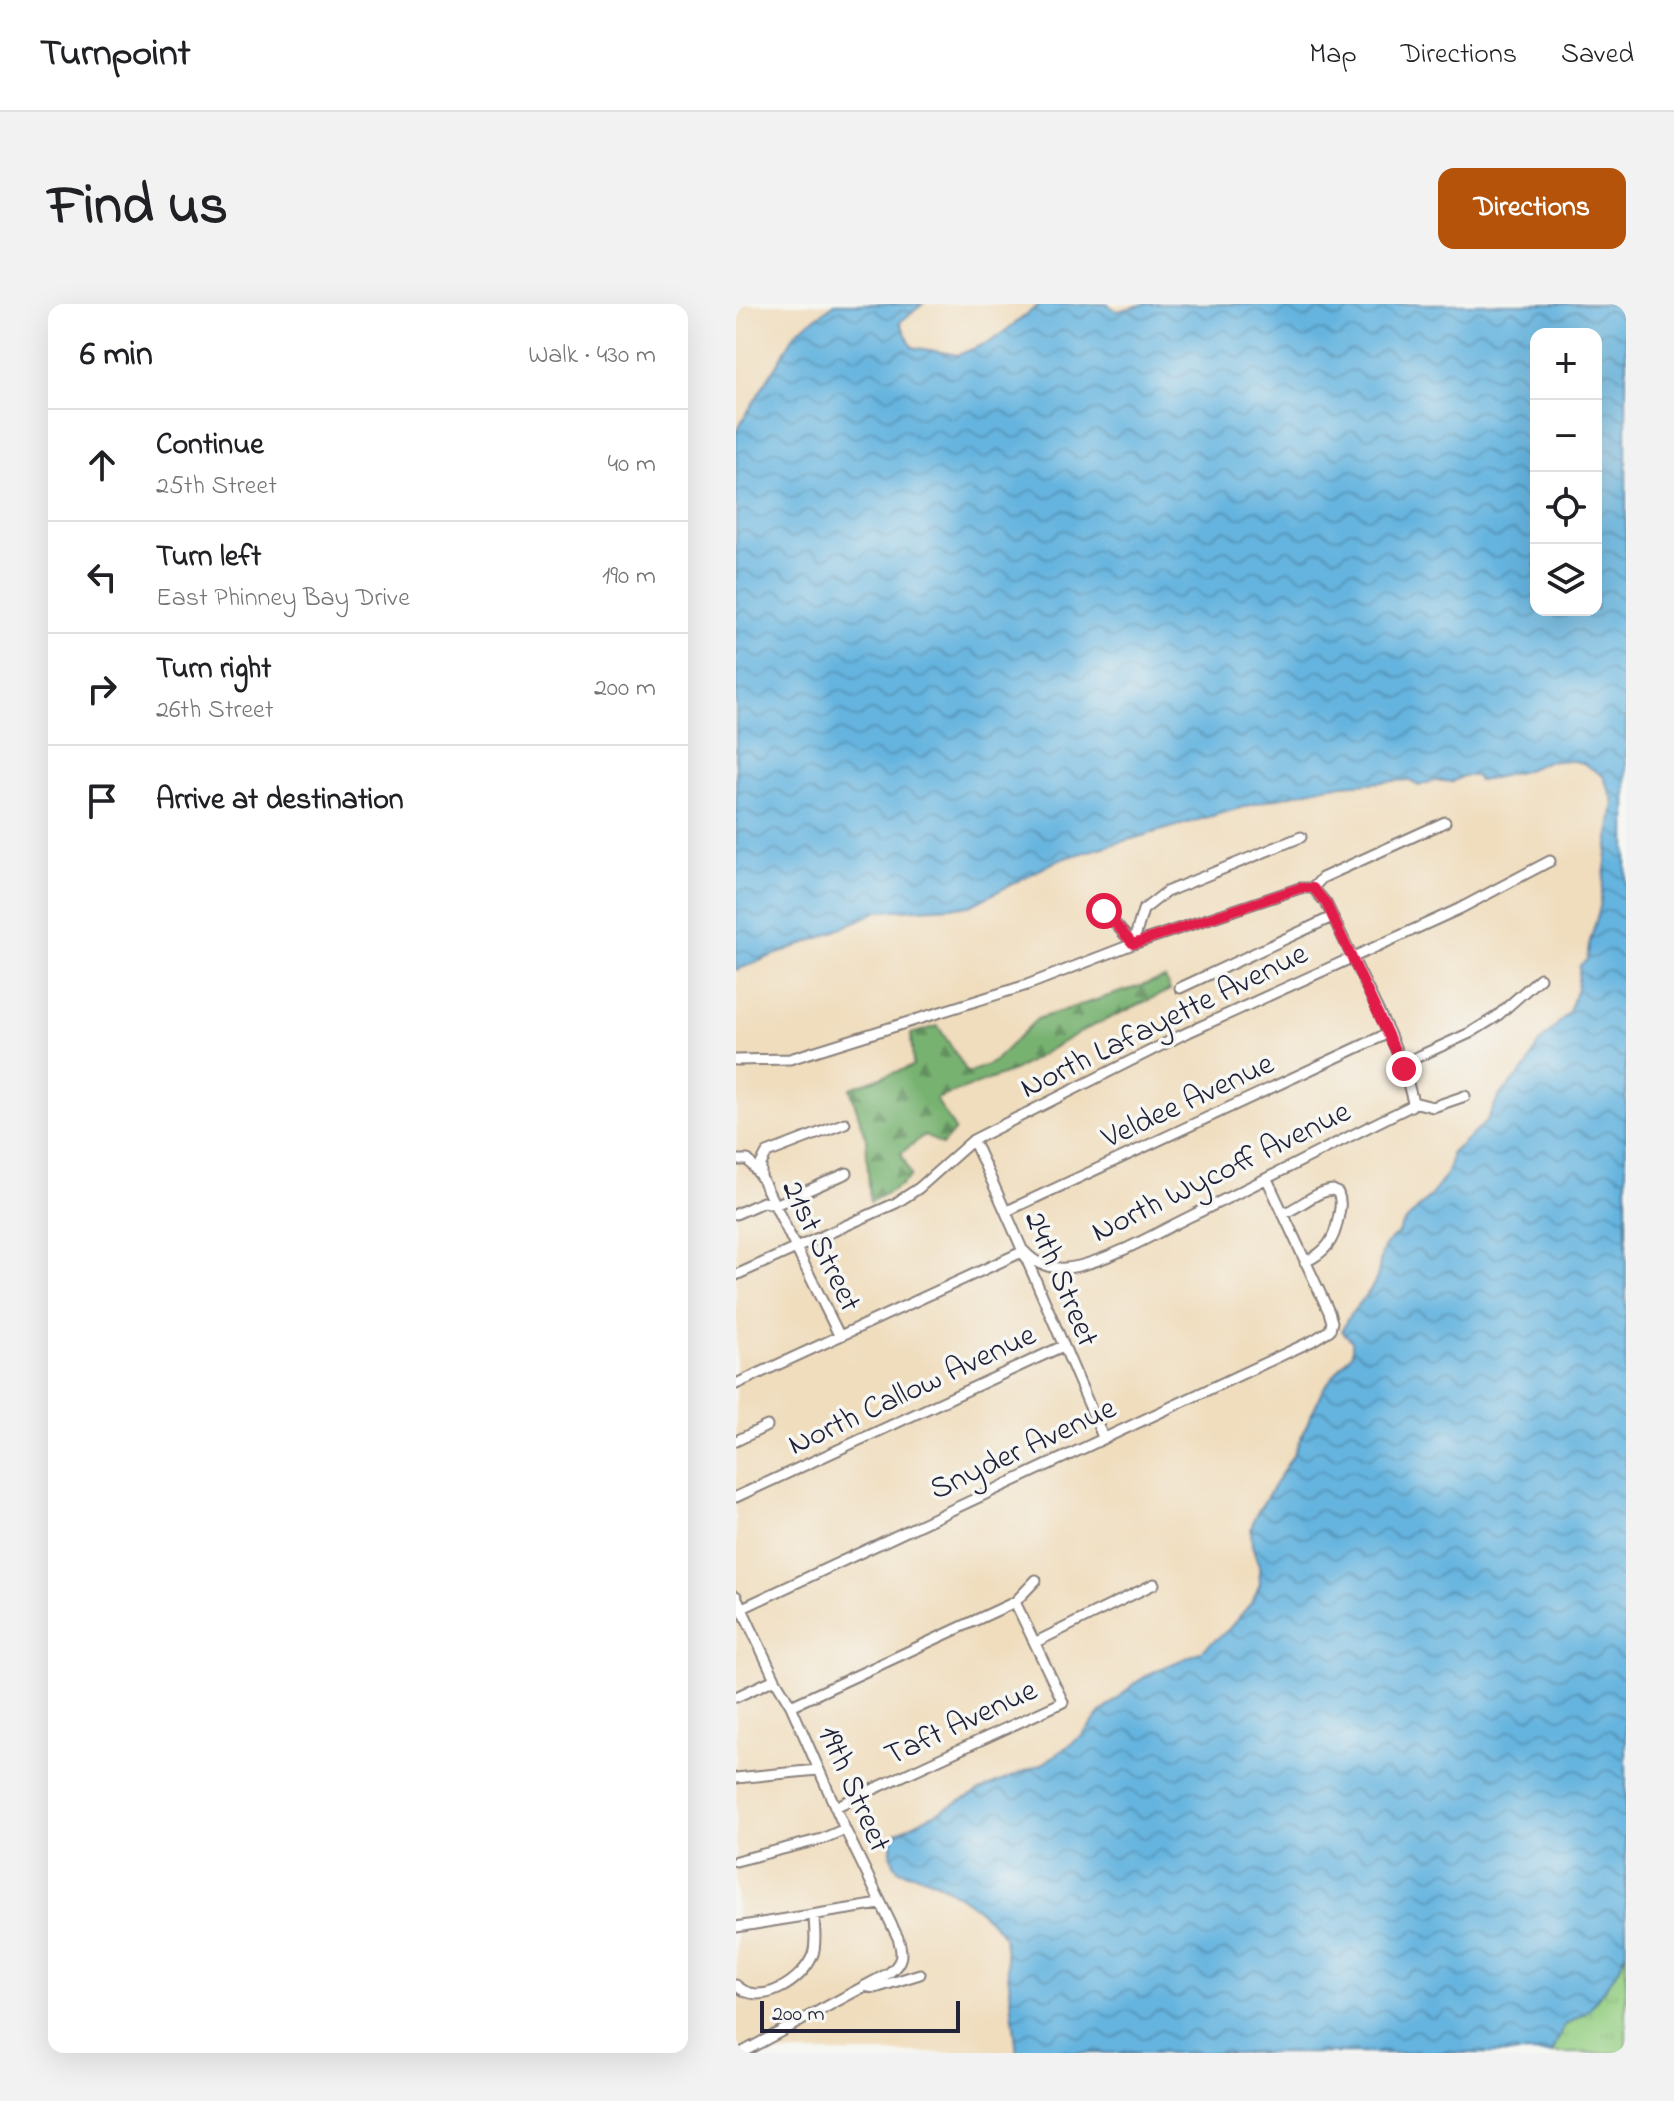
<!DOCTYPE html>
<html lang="en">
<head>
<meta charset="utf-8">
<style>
	:root { --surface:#fff; --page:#f2f2f2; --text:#202124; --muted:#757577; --line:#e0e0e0; --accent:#b45309 }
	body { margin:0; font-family:"Indie Flower",sans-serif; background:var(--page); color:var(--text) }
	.controls { position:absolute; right:24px; top:24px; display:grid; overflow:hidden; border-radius:16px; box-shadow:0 8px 32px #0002 }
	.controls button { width:72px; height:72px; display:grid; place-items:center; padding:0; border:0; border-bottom:2px solid var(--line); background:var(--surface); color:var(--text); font:40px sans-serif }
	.scale { position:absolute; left:24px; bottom:20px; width:200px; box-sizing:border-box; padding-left:8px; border:4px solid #22223b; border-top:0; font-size:22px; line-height:28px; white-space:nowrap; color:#22223b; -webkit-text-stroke:6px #f6f6f2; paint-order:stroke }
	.stop { position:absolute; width:24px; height:24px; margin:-18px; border:6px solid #e11d48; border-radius:50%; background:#fff }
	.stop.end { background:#e11d48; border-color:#fff; box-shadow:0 2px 8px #0008 }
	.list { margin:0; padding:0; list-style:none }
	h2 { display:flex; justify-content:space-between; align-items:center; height:104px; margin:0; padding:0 32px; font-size:34px }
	h2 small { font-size:26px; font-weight:400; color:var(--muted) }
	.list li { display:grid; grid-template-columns:52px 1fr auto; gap:24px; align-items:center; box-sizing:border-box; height:112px; padding:0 32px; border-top:2px solid var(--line) }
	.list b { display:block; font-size:30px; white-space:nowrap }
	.list p { margin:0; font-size:26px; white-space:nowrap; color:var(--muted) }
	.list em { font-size:26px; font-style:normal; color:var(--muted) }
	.icon { flex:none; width:44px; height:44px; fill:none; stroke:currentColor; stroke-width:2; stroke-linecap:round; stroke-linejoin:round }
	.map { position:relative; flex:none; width:890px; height:1749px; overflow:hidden; border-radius:16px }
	header { display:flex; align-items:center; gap:48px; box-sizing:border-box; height:112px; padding:0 40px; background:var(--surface); border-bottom:2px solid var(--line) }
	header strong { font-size:38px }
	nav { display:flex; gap:44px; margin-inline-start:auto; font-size:28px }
	.intro { display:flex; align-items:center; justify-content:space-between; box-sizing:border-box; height:192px; padding:0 48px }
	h1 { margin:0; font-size:56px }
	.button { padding:20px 36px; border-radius:16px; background:var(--accent); color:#fff; font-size:28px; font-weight:700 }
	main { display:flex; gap:48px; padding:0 48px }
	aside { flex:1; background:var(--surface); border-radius:16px; box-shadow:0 8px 32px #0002 }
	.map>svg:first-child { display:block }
</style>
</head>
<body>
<header>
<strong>Turnpoint</strong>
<nav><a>Map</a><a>Directions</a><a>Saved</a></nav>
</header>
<div class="intro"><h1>Find us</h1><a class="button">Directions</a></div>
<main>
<aside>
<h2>6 min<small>Walk · 430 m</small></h2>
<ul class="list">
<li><svg class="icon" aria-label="ahead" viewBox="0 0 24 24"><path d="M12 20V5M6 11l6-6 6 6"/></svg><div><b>Continue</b><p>25th Street</p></div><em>40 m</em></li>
<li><svg class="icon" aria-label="left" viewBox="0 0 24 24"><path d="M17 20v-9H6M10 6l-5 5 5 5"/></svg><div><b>Turn left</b><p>East Phinney Bay Drive</p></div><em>190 m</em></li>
<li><svg class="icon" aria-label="right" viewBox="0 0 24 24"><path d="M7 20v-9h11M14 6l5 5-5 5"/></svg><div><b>Turn right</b><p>26th Street</p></div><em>200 m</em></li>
<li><svg class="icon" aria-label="arrive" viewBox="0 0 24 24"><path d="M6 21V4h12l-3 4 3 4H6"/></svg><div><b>Arrive at destination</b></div></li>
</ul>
</aside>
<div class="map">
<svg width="890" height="1749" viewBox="0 0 890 1749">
	<defs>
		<pattern id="grass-tufts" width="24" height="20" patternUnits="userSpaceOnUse" patternTransform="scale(2)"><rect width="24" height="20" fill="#95cf83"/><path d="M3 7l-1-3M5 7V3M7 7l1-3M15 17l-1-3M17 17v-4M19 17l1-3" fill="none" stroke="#80b172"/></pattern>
		<pattern id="forest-firs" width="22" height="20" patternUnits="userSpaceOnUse" patternTransform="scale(2)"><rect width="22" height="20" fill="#78b271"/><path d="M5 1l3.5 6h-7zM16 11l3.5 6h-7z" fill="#62905e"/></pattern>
		<pattern id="water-waves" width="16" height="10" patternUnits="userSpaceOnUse" patternTransform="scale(2)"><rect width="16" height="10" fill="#65b4df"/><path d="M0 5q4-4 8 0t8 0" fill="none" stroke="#5392b6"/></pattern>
	</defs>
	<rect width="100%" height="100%" fill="#f6f6f2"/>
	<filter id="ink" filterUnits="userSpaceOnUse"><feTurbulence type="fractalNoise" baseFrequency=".0125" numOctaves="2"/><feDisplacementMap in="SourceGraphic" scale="16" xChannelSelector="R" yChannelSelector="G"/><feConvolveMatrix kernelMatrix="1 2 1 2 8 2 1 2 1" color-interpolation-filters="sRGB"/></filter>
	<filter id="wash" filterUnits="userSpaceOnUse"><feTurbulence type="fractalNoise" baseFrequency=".006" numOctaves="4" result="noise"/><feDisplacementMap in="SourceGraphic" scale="32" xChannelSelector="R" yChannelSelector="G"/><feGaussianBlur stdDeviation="1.8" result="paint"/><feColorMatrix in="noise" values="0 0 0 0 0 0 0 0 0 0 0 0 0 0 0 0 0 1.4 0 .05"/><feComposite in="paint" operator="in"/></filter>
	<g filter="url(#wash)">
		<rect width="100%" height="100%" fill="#f0ddbd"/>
		<!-- grass -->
		<path fill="url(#grass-tufts)" stroke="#5c785f" stroke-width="2" d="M 890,1647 L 890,1749 L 816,1749 L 828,1722 L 852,1707 L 884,1663 Z"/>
		<!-- forest -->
		<path fill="url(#forest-firs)" stroke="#4d6a56" stroke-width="2" d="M 429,674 L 434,686 L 346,727 L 277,767 L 200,795 L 219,826 L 206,841 L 189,831 L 165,849 L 175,872 L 165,881 L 134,898 L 130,835 L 114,784 L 177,762 L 175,730 L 202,722 L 232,769 L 256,759 L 301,715 Z"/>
		<!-- water -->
		<path fill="url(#water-waves)" stroke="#446b8d" stroke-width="2" fill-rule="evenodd" d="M 99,0 L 187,0 L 164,18 L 176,43 L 222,51 L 256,37 L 304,0 L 371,0 L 381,7 L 409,0 L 890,0 L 890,1647 L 884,1663 L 852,1707 L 828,1722 L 816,1749 L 281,1749 L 268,1633 C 251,1608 216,1585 188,1573 C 180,1570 170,1570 164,1566 C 154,1560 155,1546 155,1537 L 160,1529 L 256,1481 L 308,1459 L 346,1432 L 365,1409 L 398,1380 L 415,1369 L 464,1348 L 492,1326 L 516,1298 L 524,1280 L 523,1262 L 516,1241 L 515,1227 L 518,1214 L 557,1151 L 587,1085 L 616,1049 L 616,1037 L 606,1027 C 612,1006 634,994 641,973 C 644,964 644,950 649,942 C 654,934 663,932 665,923 C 681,903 716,878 715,850 L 750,818 L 764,791 L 791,763 L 801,742 L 833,708 L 841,684 L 844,661 L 851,656 L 853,641 L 864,603 L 878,497 L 867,472 L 847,459 L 833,456 L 809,458 L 788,467 L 743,477 L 740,472 L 727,472 L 716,478 L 699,476 L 683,482 L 672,476 L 593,482 L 525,498 L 322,556 L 234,602 L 142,607 L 88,632 L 0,666 L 0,127 L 61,27 ZM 800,30 L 860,30 L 860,306 L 800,306 Z"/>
	</g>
	<g filter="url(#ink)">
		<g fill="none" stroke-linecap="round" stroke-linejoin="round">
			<!-- minor casing -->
			<g stroke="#89807c" stroke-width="13">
				<path id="minor" d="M 577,584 L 590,599 L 653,729 L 668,765 L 677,798
					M 577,584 L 586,574 L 709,518
					M 368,607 L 397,640
					M 397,640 L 407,606 L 430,588 L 565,533
					M 444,684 L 596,613
					M 0,756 L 54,755 L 291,681 L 397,640 L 564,584 L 577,584
					M 666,760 L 734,729 L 760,713 L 804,674
					M 677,798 L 697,803 L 729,792
					M 237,836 C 283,934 324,1034 367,1133
					M 0,856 L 12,856 L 25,873
					M 271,907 L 653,729
					M 0,910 L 27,898 L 39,901 L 111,869
					M 547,910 C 564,903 580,887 597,886 L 602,889 C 606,898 604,905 602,915 C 598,937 590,948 569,958
					M 288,947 C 302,963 322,967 343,962 C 382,952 420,929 455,912 C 529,876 601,838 675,802 L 677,798
					M 0,971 L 160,899 L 183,884 L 237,836 L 446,731 L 723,605 L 814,557
					M 103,1031 L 25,873 L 25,860 L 31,849 L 109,819
					M 0,1080 L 288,947
					M 0,1137 L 31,1122
					M 0,1193 L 327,1042
					M 0,1292 L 39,1375 L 55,1402 L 109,1525 L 162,1634 C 167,1650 167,1658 153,1669 L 5,1749
					M 0,1307 L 576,1037 L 594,1026 L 596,1018 L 593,1008 L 531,875
					M 300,1338 L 418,1280
					M 0,1393 L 39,1375
					M 55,1402 L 279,1298 L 300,1276
					M 0,1474 L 82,1466
					M 99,1503 L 327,1398 L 279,1298
					M 0,1557 L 86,1535 L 109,1525
					M 0,1623 L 144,1600
					M 0,1681 C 24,1705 68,1676 77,1650 C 81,1638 78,1623 78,1611
					M 128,1682 L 139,1684 L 184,1670"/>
			</g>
			<!-- minor -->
			<use href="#minor" stroke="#fff" stroke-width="9"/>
		</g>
	</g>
	<g fill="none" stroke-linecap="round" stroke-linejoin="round" filter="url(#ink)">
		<!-- route -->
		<path stroke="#e11d48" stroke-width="10" d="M 368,607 L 397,640 L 564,584 L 577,584 L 590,599 L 668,765"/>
	</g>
	<g text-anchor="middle" stroke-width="7" stroke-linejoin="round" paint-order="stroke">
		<!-- street labels -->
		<g font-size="32" fill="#22223b" stroke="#f6f6f2">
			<text transform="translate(427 715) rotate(-26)" y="11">North Lafayette Avenue</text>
			<text transform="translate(451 795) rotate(-25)" y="11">Veldee Avenue</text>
			<text transform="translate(484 866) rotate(-26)" y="11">North Wycoff Avenue</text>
			<text transform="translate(87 941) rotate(64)" y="11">21st Street</text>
			<text transform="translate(327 974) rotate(67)" y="11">24th Street</text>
			<text transform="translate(175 1084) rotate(-25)" y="11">North Callow Avenue</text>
			<text transform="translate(286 1143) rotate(-25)" y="11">Snyder Avenue</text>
			<text transform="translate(224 1417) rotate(-25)" y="11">Taft Avenue</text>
			<text transform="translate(120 1484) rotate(66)" y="11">19th Street</text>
		</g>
	</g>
</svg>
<div class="controls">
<button>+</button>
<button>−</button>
<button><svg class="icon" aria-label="locate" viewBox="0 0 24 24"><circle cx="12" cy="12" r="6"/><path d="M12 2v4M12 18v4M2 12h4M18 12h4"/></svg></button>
<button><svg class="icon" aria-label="layers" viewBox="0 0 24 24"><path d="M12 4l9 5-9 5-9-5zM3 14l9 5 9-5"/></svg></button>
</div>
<div class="scale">200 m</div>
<div class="stop" style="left:368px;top:607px"></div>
<div class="stop end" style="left:668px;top:765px"></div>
</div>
</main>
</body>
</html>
